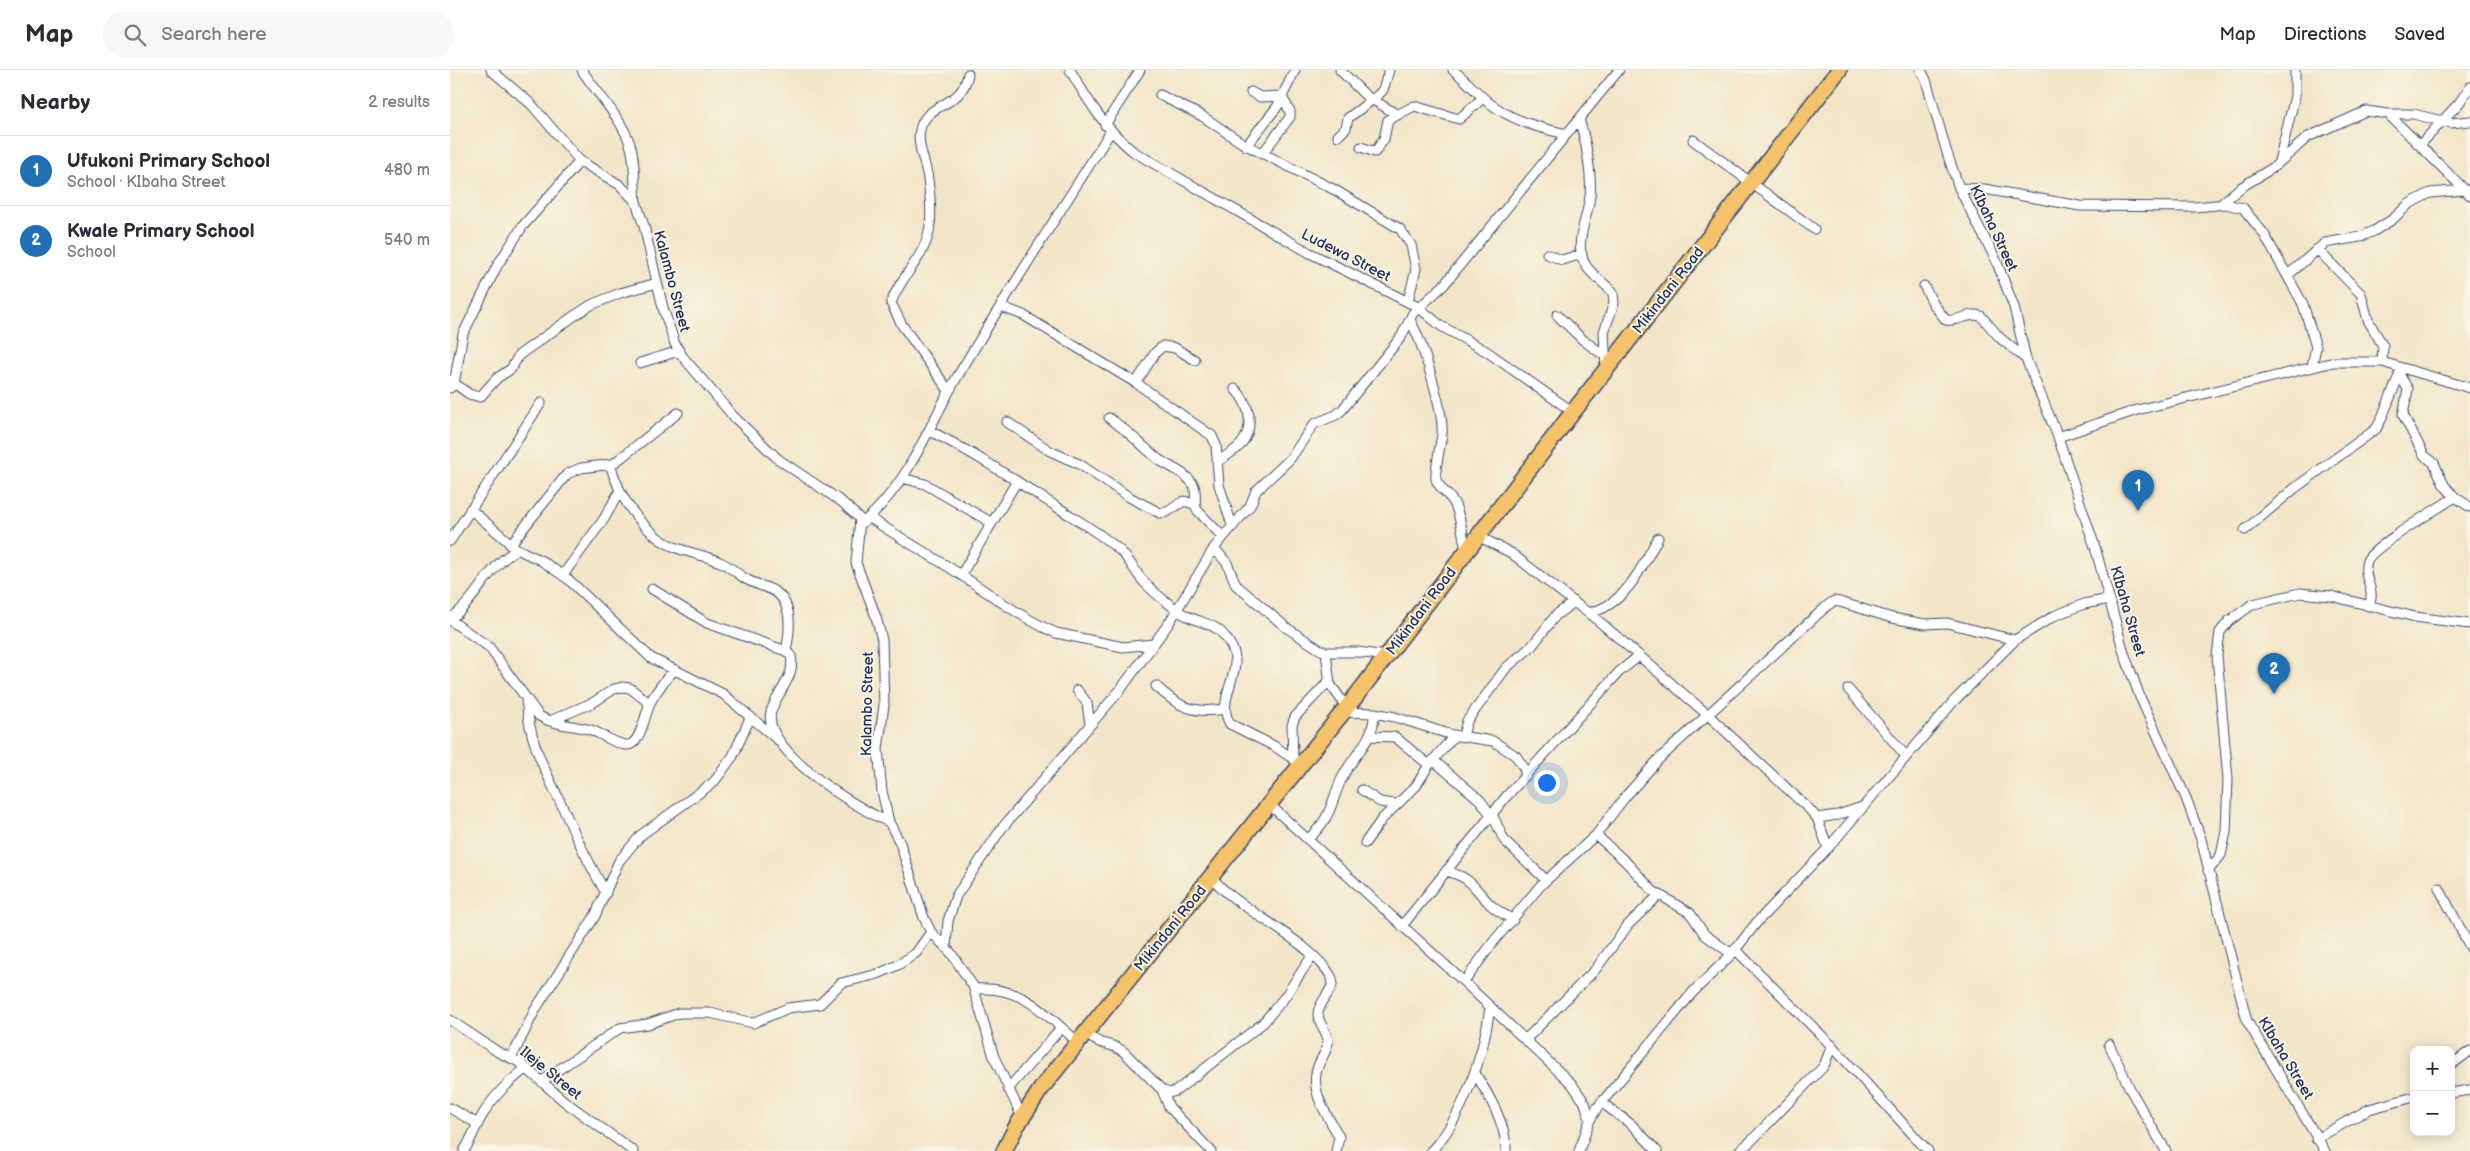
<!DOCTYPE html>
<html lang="en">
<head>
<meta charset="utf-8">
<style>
	:root { --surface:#fff; --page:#f7f7f7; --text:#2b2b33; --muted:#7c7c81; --line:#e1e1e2; --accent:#1f6fb2 }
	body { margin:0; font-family:"Balsamiq Sans",sans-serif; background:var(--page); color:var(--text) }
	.controls { position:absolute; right:15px; bottom:15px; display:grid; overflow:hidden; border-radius:10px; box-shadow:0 2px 12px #0003 }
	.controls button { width:45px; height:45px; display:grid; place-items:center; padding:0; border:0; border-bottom:1px solid var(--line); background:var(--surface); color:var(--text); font:25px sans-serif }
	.you { position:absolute; left:1096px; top:712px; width:18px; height:18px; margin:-12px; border:4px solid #fff; border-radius:50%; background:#1a73e8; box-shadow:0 0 0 8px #1a73e833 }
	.badge { display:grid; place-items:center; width:32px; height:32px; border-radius:50%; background:var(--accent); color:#fff; font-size:16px; font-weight:700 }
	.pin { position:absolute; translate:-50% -41px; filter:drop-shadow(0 1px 2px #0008) }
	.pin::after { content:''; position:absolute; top:26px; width:18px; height:15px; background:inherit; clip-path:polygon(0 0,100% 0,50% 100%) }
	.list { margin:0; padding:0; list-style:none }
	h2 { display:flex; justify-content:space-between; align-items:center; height:65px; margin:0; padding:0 20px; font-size:21px }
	h2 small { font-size:16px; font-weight:400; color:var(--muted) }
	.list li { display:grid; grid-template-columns:32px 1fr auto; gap:15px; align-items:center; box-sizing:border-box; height:70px; padding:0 20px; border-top:1px solid var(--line) }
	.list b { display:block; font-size:19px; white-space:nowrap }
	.list p { margin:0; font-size:16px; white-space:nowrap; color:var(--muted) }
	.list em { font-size:16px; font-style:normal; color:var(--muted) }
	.icon { flex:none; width:28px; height:28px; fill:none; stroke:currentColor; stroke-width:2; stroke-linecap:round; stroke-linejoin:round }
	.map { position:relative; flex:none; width:2020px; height:1081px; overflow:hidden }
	header { display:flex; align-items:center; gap:30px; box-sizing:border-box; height:70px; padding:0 25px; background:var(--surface); border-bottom:1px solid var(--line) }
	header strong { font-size:24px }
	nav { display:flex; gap:28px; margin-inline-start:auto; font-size:18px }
	.search { width:350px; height:45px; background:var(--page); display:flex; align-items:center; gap:12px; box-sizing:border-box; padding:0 18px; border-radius:20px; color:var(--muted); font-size:19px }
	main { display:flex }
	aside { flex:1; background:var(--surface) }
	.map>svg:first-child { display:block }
</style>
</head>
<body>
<header>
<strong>Map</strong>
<div class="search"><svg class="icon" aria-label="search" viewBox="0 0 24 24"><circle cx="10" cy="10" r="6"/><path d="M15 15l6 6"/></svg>Search here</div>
<nav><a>Map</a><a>Directions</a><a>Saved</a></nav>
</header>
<main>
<aside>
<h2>Nearby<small>2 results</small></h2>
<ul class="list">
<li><span class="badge">1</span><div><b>Ufukoni Primary School</b><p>School · KIbaha Street</p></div><em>480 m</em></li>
<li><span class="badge">2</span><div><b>Kwale Primary School</b><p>School</p></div><em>540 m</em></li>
</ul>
</aside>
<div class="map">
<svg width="2020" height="1081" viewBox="0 0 2020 1081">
	<rect width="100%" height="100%" fill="#fcf5e5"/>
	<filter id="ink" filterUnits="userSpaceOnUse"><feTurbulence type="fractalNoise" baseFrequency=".02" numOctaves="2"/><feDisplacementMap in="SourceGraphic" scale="10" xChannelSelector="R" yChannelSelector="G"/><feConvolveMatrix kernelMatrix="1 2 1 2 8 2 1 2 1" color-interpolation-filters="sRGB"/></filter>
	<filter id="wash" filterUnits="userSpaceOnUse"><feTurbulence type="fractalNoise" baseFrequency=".0096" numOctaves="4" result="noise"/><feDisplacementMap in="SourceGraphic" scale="20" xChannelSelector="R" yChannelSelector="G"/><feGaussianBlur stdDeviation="1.12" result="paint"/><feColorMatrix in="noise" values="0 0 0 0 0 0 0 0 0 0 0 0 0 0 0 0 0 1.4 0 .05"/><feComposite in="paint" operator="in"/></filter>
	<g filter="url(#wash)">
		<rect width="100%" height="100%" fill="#f2e5c9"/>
	</g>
	<g filter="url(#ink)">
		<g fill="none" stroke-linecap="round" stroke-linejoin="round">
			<!-- minor casing -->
			<g stroke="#3b4a6e" stroke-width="11">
				<path id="minor" d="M 41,0 L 81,34 L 130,91 L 170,115 L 186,132 L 194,156 L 213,238 L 225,274 L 233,287 L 283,346 L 328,389 L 392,432 L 410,449 L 406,493 L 426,547 L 432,570 L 434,635 L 428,679 L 432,721 L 439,752 L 450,773 L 474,848 L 481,862 L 501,883 L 523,916 L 544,987 L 572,1047
					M 132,0 C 147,24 171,47 180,74 C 186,92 184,114 186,132
					M 620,0 C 638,31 656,60 684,82 L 860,183 L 968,237 L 991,256 L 1036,281 L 1123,342
					M 890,0 L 915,25 L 948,45
					M 1003,0 C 1016,10 1026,22 1038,32 C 1061,50 1088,58 1117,64
					M 1471,0 L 1476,10 L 1497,83 L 1509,118 L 1546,190 L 1564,237 L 1576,289 L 1608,367 L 1645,477 L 1674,583 L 1690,627 L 1736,728 L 1751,769 L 1797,951 L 1875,1081
					M 801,22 L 810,27 L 832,26
					M 710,25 L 752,46 L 792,73 L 885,120 L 950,159 L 961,175 L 966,199 L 958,231
					M 923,30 L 933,20 L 939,0
					M 1938,44 L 1963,44 L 2001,53 L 2020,51
					M 1129,50 C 1136,69 1142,106 1140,126 C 1138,148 1123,173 1135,194 C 1141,205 1154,213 1163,222 L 1164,233 L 1154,262 L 1156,299
					M 655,55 L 690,0
					M 888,66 L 896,58 L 898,48 L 922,30
					M 1243,70 L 1364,159
					M 1970,75 L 2009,33 L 2020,17
					M 796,76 L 827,37 L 845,0
					M 911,77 L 925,82 L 934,69 L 938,50 L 964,36 L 1009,49 L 1033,28
					M 812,84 L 840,47 L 840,41 L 832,27
					M 1829,91 L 1845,26 L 1845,0
					M 1509,118 L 1534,119 L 1630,136 L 1745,137 L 1776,134 L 1793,138 L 1814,164 L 1853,234 L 1866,277 L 1862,296
					M 1771,134 L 1790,118 L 1824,97 L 1858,67 L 1916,41 L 1938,44 L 2020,125
					M 1867,179 L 1911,224 L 1918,250 L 1933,276 L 1932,292
					M 1097,184 L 1112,190 L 1132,184
					M 1838,205 L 1875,173 L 1910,167 L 1924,161 L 1943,149 L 1959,134 L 1980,123 L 2015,120
					M 1474,216 L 1484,235 L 1496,250 C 1509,252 1518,242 1531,246 L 1550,268 L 1576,289
					M 552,237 L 573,245 L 686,313 L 762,366 L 766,375 L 769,415 L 782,455
					M 1107,245 L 1133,270 L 1155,286
					M 960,250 C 972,271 994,340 992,364 C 991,373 984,403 986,409 C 988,418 999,424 1004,433 C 1011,447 1013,465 1016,481
					M 190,293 L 229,281
					M 1949,304 L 1958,319 L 1953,345 L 1974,385 L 1984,393 L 1994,415 L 2005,427 L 2020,437
					M 0,310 L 19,324 L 30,327 L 47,308 L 61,299 L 69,285 L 124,246 L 141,235 L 170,223 L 207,213
					M 686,313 L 705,283 L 713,276 L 725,278 L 745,290
					M 0,318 L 4,314 L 13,264 L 47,196 L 72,157 L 130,91
					M 499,321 L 452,255 L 441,233 C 451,204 477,187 480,155 C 482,140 480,124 478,109 C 476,92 465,73 471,56 C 480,31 512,38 518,4
					M 659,348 C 677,360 691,375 708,389 C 719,397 735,402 743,414 C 748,422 743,432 747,440 L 773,467
					M 557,352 L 600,381 L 629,394 L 681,428 L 710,443 L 717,442 L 734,431 L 744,434
					M 480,361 C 524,383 565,410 607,437 C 627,450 648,462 667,478 C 680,488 684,502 695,513 C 702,521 710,527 718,533 C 724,538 730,543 737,546 C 756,555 768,553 780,574 C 797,600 764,628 780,654 L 824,676 L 851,694
					M 1608,367 L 1687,340 L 1884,292 L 1932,292 L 2020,318
					M 767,392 C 775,386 786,381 792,373 C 805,355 799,333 785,319
					M 160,394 C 170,426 181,445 207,467 C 226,482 250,483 270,492 C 280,496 287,504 296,509 C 304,514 315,516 324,521 C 344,533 340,562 336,581
					M 452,408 L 475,414 L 542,453
					M 20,439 L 67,479 L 92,491 L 118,509 L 201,588 L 273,624 L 328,670
					M 419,447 C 449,468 481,485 511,505 C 540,524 575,550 606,563 L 673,577 L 703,574
					M 411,454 C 458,416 477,359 506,309 C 556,225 609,143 661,61
					M 1795,460 L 1845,418 L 1926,359 L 1931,350 L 1952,298
					M 1028,466 L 1061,483 L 1151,553 L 1258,645 L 1359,739 L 1367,748 L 1378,778
					M 0,471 L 91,333
					M 60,475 L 117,404 L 131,398 L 163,394 L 228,343
					M 764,478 L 777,493 L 786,515 L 837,558 L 869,579 L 876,582 L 908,582 L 936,586
					M 113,505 L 154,449 L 169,422
					M 511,505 L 567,411
					M 202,519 L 257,553 L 336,581 L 341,586 C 346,607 326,623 321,642 C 311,680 409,740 439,752
					M 1918,536 C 1928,521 1911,507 1917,491 C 1922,477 1989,438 2005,427
					M 1138,543 C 1175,536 1192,497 1208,468
					M 0,549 C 27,530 37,496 67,480
					M 0,550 L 39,577 L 89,646 C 104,655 124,655 141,660 C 152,664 164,674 176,675 C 191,677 195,642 201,631 C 207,620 215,610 223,601
					M 876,582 L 880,614 L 897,638
					M 706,616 C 728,637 743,644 775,639
					M 1398,619 L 1456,686
					M 627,620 L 637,633 L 640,655
					M 76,629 C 80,676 95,699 114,740 C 127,769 140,796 156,823
					M 893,642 L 924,643 L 945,647 L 1002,665 L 1043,671 L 1066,686 L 1074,698 L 1076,706
					M 100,651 L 144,632 L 164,619 L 172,617 L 180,618 L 199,633
					M 920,666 L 945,667 L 979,695
					M 1013,666 L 1017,651 L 1056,598 L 1082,576 L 1106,545 L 1124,532
					M 843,689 L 842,655 L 845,647 L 879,611
					M 983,690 L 1030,730 L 1041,745
					M 912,720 L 930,732 L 944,734
					M 820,735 L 1014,912 L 1122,1014 L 1135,1033 L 1140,1050
					M 1042,744 L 1054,770 L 1096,810
					M 1367,748 L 1388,745 L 1412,737
					M 1146,765 L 1176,792 L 1203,821 L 1240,843 L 1255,865 L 1282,884
					M 858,769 C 883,746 879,736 892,708 C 903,685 925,670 924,643
					M 915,773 L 932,749 L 966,716 L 979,695 L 1005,665
					M 996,801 C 1021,808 1020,813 1037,831 C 1043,839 1054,844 1063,850
					M 1758,801 L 1771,785 L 1776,762 L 1778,709 L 1767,586 L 1770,562 L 1779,551 L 1803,534 L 1850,523 L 1881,526 L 1965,547 L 2020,554
					M 761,807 C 767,813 773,820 780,825 C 808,848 862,875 881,906 C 888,918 868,931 868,944 C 868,954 878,961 878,972 C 877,984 867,992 866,1004 C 862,1026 880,1049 889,1067 L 886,1081
					M 1989,818 L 2020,877
					M 952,856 L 1055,728 L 1169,602 L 1189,586
					M 496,877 L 498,851 L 506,826 L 552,758 L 671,619 L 719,553 L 764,478 L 800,436 L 806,421 L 840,389 L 864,354 L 886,345 L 892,340 L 951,267 L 963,243 L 993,216 L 1169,0
					M 1285,879 L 1383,977 L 1478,1081
					M 1014,912 L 1044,871 L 1091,815 L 1146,765 L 1175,727 L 1208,690 L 1378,535 L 1384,531 L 1390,532 L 1442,548 L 1475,554 L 1497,553 L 1565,570
					M 524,919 C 573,915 593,943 628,972
					M 0,950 L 48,982 L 69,992 L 114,1031 L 183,1081
					M 635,963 C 652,978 659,971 674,982 L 712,1020 L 719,1023 L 726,1021 L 813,953 L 834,928 L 862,886
					M 1076,969 L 1145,900 L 1178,855 L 1209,825
					M 1659,974 L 1681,1021 L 1716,1081
					M 62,987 L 85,940 L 145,846 L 169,791 L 191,765 L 264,712 L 283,686 L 300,648
					M 2001,995 L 2020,981
					M 1025,1003 C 1038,1024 1057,1055 1056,1081
					M 92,1011 L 170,958 L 198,954 L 229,943 L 260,943 L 303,953 L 338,938 L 370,934 L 391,913 L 428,904 L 448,895 L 466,883 L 481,862
					M 558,1019 L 611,958
					M 712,1020 L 719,1037 L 761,1081
					M 2001,1023 L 2020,1020
					M 1151,1032 L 1182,1055 L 1207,1081
					M 0,1038 L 28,1054
					M 1866,1069 L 1919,1039 L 1964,1027
					M 14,1081 C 21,1070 25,1058 32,1046 C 43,1026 59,1012 76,998
					M 981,1081 C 1013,1049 1035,981 1040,936
					M 1129,1081 L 1140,1050 L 1147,1038 L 1243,922 L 1282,884 L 1307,852 L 1378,778 L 1504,631 L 1565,570 L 1604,546 L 1634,534 L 1659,529
					M 1289,1081 L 1300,1072 L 1374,996 L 1382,975"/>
			</g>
			<!-- trunk casing -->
			<g stroke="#3b4a6e" stroke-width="18">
				<path id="trunk" d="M 554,1081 L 566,1057 L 593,1016 L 906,626 L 1123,342 L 1389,0"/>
			</g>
			<!-- minor -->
			<use href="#minor" stroke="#fff" stroke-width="9"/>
			<!-- trunk -->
			<use href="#trunk" stroke="#f3c26a" stroke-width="15"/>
		</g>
	</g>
	<g text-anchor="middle" stroke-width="4" stroke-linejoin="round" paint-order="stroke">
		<!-- street labels -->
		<g font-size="15" fill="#1b2f5e" stroke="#fcf5e5">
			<text transform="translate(1544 158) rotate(65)" y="5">KIbaha Street</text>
			<text transform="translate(896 185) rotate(27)" y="5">Ludewa Street</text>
			<text transform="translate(222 211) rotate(75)" y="5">Kalambo Street</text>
			<text transform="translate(1218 220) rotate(-52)" y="5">Mikindani Road</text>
			<text transform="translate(971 541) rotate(-53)" y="5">Mikindani Road</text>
			<text transform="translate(1678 541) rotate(74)" y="5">KIbaha Street</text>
			<text transform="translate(417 634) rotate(-89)" y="5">Kalambo Street</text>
			<text transform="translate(720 858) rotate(-51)" y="5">Mikindani Road</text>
			<text transform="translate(1836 988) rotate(59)" y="5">KIbaha Street</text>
			<text transform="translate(101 1003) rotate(39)" y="5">Ileje Street</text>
		</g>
	</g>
</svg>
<div class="controls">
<button>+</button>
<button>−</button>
</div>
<div class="you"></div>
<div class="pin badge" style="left:1688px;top:441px">1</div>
<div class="pin badge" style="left:1824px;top:624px">2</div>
</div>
</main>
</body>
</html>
